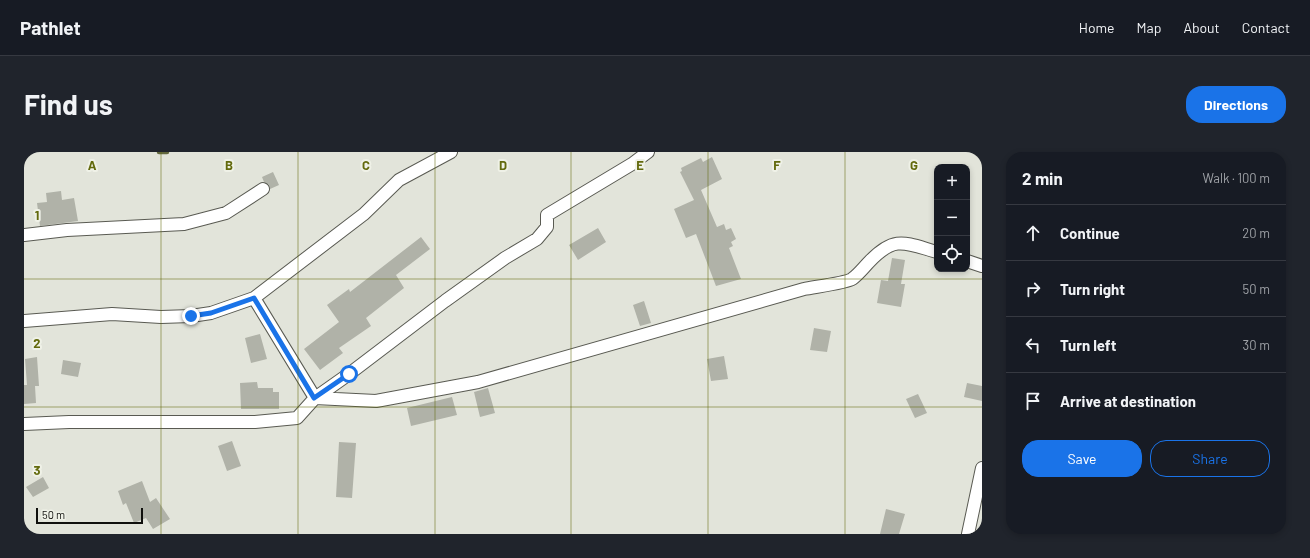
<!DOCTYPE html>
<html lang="en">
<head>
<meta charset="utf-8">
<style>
	:root { --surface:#171b24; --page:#20242c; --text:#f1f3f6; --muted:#9ea1a6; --line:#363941; --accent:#1a73e8 }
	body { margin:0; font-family:Barlow,sans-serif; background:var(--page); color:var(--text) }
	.controls { position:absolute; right:12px; top:12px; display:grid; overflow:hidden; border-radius:8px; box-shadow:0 2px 6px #0003 }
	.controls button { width:36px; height:36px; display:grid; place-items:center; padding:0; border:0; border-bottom:1px solid var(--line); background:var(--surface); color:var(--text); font:20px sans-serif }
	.scale { position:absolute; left:12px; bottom:10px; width:107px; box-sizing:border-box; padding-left:4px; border:2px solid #10100d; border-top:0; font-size:11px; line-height:14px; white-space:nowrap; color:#10100d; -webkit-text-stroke:3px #eff1e7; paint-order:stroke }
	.stop { position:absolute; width:12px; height:12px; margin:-9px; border:3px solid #1a73e8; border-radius:50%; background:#fff }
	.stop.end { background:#1a73e8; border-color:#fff; box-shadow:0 1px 4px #0008 }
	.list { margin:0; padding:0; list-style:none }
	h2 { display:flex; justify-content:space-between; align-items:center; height:52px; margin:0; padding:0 16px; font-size:17px }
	h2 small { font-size:13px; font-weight:400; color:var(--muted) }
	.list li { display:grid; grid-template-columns:26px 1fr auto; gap:12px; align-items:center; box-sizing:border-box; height:56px; padding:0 16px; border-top:1px solid var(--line) }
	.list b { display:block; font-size:15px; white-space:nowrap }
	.list em { font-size:13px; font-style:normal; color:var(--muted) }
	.actions { display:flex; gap:8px; padding:12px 16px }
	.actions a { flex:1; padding:9px 0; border:1px solid var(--accent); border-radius:16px; text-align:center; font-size:14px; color:var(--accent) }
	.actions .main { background:var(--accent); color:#fff }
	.icon { flex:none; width:22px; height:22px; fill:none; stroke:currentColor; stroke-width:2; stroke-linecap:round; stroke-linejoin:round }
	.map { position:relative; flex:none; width:958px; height:382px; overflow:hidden; border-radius:16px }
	header { display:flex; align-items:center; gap:24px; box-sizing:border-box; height:56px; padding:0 20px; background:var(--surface); border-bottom:1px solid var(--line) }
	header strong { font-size:19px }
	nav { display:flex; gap:22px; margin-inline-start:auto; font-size:14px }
	.intro { display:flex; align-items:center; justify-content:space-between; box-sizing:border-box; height:96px; padding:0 24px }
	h1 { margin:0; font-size:28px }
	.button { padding:10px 18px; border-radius:16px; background:var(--accent); color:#fff; font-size:14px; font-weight:700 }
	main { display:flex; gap:24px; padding:0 24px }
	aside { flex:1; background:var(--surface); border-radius:16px; box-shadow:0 2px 6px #0003 }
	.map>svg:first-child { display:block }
</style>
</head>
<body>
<header>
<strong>Pathlet</strong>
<nav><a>Home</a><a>Map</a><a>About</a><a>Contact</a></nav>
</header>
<div class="intro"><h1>Find us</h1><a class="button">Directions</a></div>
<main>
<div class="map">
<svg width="958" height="382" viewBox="0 0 958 382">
	<rect width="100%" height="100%" fill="#e2e4da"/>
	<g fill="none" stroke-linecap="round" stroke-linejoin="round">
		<!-- stream -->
		<path stroke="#63683e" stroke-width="4.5" d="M 135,0 L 143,0"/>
	</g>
	<!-- building -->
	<path fill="#b0b2a8" d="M 688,5 L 698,27 L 677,38 L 693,75 L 700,72 L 702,78 L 707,76 L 712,87 L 707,90 L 709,94 L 705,96 L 717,127 L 692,134 L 672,82 L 662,86 L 650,57 L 670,48 L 656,20 L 658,19 L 657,16 L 677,6 L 679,10 Z
		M 249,20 L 255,33 L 246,37 L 245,33 L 240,30 L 238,25 Z
		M 37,39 L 38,48 L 50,46 L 54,69 L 16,74 L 13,51 L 23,50 L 22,41 Z
		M 574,76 L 582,90 L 554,108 L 545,93 Z
		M 397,85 L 406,97 L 372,123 L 380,136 L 342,166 L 347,174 L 315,196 L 319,201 L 296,218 L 280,197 L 315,170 L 303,153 L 325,137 L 326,140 Z
		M 868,106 L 881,108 L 877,132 L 881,132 L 877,155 L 853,151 L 857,128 L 864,129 Z
		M 620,149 L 627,171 L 616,174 L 609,153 Z
		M 790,176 L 807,179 L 803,200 L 786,198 Z
		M 236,182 L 243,207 L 227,211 L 221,186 Z
		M 700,204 L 704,227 L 687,229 L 683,207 Z
		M 13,205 L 15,234 L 11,234 L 12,251 L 0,252 L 0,233 L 3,233 L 1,207 Z
		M 39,208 L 57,211 L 54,225 L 37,222 Z
		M 233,230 L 234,236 L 249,236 L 249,240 L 255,240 L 255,257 L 217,257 L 216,231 Z
		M 943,231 L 958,234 L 958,249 L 940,245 Z
		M 464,236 L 471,261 L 456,265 L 450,240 Z
		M 894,242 L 903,261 L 891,266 L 882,247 Z
		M 428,245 L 433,263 L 387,274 L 383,256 Z
		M 208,289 L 217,314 L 203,319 L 194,294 Z
		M 315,290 L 332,291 L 328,346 L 312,345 Z
		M 19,325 L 25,336 L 9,345 L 2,335 Z
		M 118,329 L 126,350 L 132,346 L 146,367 L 129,377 L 122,366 L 110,371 L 102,351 L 99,353 L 94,339 Z
		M 862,357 L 881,362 L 875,382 L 856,382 Z"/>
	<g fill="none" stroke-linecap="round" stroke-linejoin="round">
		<!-- street casing -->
		<g stroke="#595a52" stroke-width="14">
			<path id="street" d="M 0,83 L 43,78 L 160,72 L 202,61 L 239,37
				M 943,109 L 958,114
				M 230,146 L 340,62 L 375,28 L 427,0
				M 0,169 L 88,162 L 137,165 L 167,164 L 187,161 L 230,146 L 291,246
				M 291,246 L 352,249 L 454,230 L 780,137 C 789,135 822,131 828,127 C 835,122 840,115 846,109 C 871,83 881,91 913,100
				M 0,272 L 45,270 L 231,270 L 273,266 L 291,246 L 325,222 L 421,149 L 481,106 L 513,87 L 523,75 L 523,63 L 608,12 L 624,0
				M 944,382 L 958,316"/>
		</g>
		<!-- street -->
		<use href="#street" stroke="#fff" stroke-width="12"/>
	</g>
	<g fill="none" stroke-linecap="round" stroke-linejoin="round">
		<!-- route -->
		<path stroke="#1a73e8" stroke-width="5" d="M 167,164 L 187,161 L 230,146 L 290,246 L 325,222"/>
	</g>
	<!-- grid -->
	<path fill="none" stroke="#636a0d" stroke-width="1" stroke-opacity="0.55" d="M 137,0 L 137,382M 274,0 L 274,382M 411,0 L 411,382M 547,0 L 547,382M 684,0 L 684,382M 821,0 L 821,382M 0,127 L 958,127M 0,255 L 958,255"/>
	<g font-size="13" text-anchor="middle" font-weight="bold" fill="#636a0d" stroke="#eff1e7" stroke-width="4" stroke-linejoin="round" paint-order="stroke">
		<text x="68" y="18">A</text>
		<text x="205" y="18">B</text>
		<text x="342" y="18">C</text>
		<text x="479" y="18">D</text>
		<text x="616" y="18">E</text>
		<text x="753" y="18">F</text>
		<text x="890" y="18">G</text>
		<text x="13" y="68">1</text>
		<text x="13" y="196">2</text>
		<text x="13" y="323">3</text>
	</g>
</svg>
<div class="controls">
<button>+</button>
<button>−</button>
<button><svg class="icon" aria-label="locate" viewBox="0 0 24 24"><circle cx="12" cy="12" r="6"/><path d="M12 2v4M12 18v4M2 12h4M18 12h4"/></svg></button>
</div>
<div class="scale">50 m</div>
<div class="stop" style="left:325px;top:222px"></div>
<div class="stop end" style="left:167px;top:164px"></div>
</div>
<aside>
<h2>2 min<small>Walk · 100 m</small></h2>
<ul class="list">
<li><svg class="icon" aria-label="ahead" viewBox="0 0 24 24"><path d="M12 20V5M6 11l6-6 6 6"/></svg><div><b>Continue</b></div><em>20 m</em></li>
<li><svg class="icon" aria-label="right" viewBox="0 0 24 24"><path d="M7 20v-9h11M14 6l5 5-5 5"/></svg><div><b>Turn right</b></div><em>50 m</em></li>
<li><svg class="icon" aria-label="left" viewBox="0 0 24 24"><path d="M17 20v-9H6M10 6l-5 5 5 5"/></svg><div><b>Turn left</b></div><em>30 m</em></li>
<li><svg class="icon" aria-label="arrive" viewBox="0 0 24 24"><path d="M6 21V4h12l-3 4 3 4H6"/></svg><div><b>Arrive at destination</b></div></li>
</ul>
<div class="actions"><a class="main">Save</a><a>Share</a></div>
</aside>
</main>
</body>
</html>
